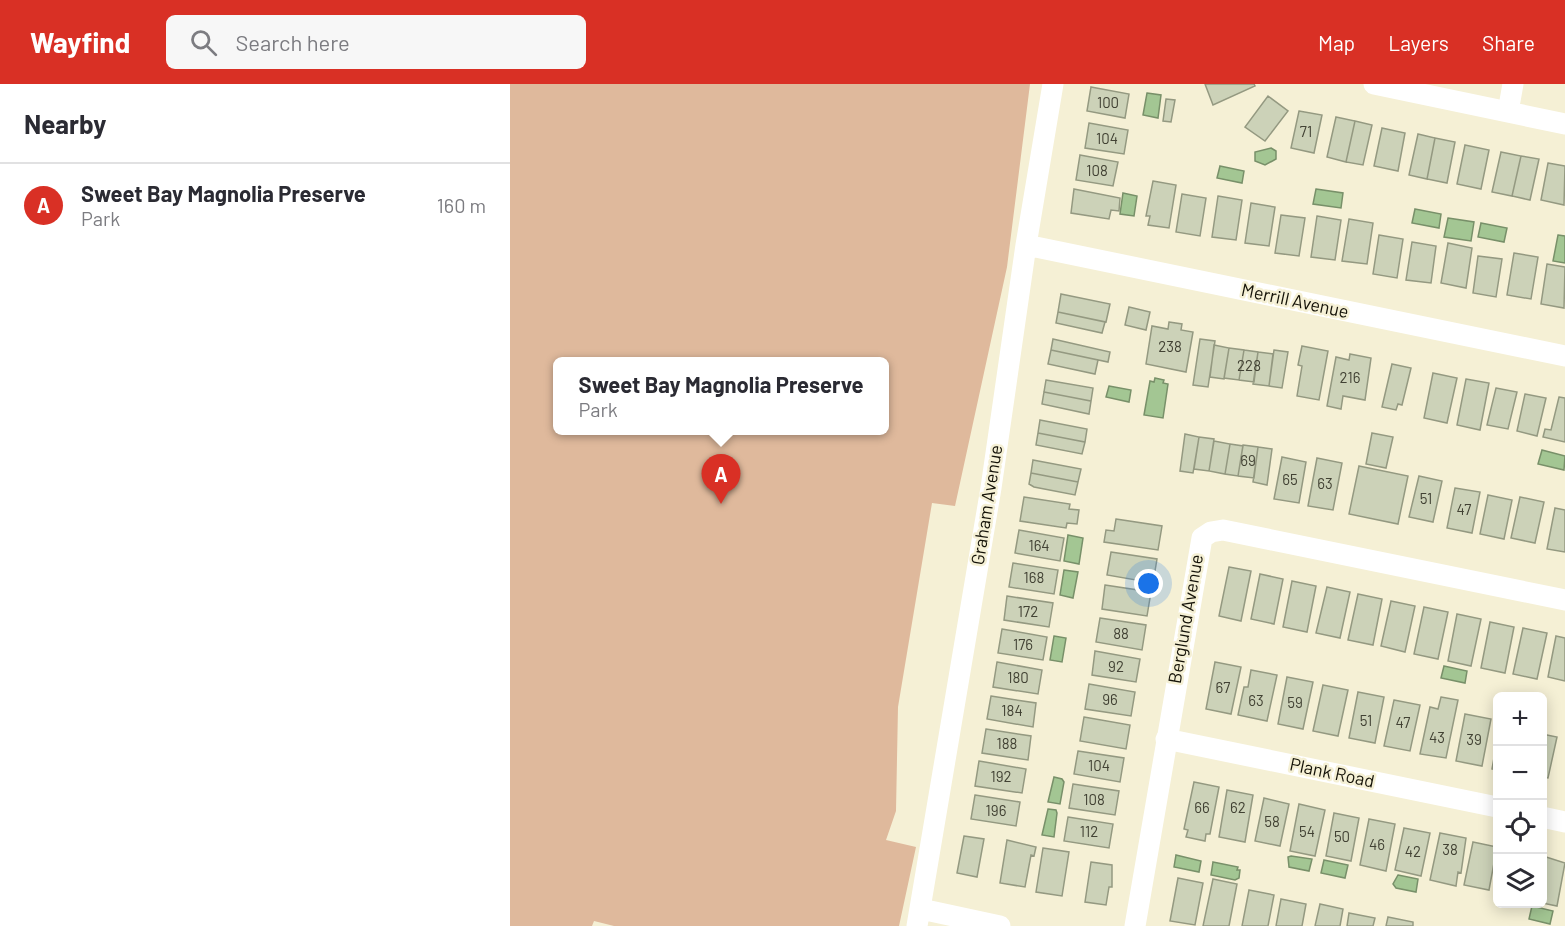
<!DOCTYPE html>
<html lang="en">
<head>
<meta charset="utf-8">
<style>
	:root { --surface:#fff; --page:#f7f7f7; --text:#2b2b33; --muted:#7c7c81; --line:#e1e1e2; --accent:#d93025 }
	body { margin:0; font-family:Barlow,sans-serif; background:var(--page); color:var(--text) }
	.controls { position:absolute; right:18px; bottom:18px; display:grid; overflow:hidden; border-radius:9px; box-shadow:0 3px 15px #0003 }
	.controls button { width:54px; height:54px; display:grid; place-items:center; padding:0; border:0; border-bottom:2px solid var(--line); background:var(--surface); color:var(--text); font:30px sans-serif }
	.you { position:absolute; left:639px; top:500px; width:21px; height:21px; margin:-15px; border:4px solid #fff; border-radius:50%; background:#1a73e8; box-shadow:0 0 0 9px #1a73e833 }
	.badge { display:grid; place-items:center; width:39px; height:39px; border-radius:50%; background:var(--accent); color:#fff; font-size:20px; font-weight:700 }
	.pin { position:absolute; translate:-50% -50px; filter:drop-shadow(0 2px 3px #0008) }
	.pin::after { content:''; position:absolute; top:32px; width:21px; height:18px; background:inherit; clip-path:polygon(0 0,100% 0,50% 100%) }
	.popup { position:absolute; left:43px; top:273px; width:336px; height:78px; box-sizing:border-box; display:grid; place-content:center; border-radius:9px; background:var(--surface); filter:drop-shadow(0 2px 4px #0005); font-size:20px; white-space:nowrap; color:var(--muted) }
	.popup b { font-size:22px; color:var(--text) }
	.popup::after { content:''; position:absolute; left:50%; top:100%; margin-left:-12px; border:12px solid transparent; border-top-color:var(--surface) }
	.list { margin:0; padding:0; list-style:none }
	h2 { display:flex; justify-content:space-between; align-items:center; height:78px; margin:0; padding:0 24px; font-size:26px }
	h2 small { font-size:20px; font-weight:400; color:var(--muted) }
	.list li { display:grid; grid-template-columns:39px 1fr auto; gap:18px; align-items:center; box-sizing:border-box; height:84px; padding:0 24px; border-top:2px solid var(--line) }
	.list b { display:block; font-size:22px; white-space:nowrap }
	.list p { margin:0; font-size:20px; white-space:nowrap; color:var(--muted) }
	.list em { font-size:20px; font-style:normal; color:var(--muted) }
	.icon { flex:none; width:33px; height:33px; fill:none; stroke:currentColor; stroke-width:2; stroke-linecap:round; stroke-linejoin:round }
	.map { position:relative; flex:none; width:1055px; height:842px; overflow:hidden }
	header { display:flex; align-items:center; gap:36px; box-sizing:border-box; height:84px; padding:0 30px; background:var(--accent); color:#fff }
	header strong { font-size:28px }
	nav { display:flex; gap:33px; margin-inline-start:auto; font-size:21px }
	.search { width:420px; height:54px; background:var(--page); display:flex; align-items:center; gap:15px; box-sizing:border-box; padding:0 21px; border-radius:9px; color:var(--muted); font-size:22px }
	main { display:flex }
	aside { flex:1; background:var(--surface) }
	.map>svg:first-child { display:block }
</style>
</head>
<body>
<header>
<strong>Wayfind</strong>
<div class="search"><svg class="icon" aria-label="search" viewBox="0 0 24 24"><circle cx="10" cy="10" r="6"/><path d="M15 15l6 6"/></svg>Search here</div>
<nav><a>Map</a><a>Layers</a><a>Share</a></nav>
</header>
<main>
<aside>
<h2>Nearby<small></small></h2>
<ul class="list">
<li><span class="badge">A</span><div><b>Sweet Bay Magnolia Preserve</b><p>Park</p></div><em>160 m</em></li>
</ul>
</aside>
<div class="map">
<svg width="1055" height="842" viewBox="0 0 1055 842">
	<rect width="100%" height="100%" fill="#f5f0d5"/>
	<!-- green -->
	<path fill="#dfb99c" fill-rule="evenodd" d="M 0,0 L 520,0 L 497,183 L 445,422 L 422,419 L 388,623 L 386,727 L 376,756 L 406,763 L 389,842 L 104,842 L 84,837 L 82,842 L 0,842 ZM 47,278 L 374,278 L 374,346 L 47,346 Z"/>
	<!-- water -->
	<path fill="#a3c693" stroke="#789069" stroke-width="1.5" d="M 637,9 L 651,11 L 648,34 L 633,31 Z
		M 761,64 L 766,67 L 766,75 L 755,81 L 745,77 L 745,68 Z
		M 710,82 L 734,87 L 732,99 L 707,94 Z
		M 806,105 L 833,109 L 831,124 L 803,120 Z
		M 613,109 L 627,112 L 624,132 L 610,130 Z
		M 905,125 L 931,130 L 929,144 L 902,139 Z
		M 938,134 L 964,138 L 961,157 L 934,153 Z
		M 971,139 L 997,144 L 994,158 L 968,153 Z
		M 1048,151 L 1055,152 L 1055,179 L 1043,177 Z
		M 645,294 L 654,296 L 653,299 L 658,300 L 653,334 L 634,331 L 640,297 L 644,298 Z
		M 599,302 L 621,306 L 619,318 L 596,313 Z
		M 1032,366 L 1055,372 L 1054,386 L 1028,380 Z
		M 558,451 L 573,454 L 569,480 L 554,477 Z
		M 554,486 L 568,488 L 563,514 L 550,511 Z
		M 544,552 L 556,554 L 552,578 L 540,576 Z
		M 934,582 L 957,587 L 955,599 L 931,594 Z
		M 544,693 L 552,695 L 554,698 L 550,720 L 538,718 Z
		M 538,725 L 546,726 L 547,729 L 544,753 L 532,751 Z
		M 666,771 L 691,777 L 689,788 L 664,783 Z
		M 781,772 L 802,775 L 799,787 L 779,783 L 778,773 Z
		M 814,776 L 838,781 L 835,794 L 811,789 Z
		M 703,778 L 728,783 L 727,786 L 730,786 L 729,794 L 725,796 L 701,791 Z
		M 888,791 L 908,795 L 906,808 L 886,804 L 883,800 Z
		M 1022,822 L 1043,827 L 1040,840 L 1019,835 Z"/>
	<!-- building -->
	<path fill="#ccd2b8" stroke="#949981" stroke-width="1.5" d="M 695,0 L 744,0 L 745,2 L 703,21 Z
		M 581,3 L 619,10 L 615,34 L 577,27 Z
		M 758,12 L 778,27 L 755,57 L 735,43 Z
		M 656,15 L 665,16 L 661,38 L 653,37 Z
		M 789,27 L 812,31 L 804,69 L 781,64 Z
		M 826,33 L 845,37 L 836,78 L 817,73 Z
		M 845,37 L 862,41 L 853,81 L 836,78 Z
		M 579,39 L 618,46 L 614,70 L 575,64 Z
		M 872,44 L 895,49 L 888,87 L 864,82 Z
		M 908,50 L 925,54 L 917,95 L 899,91 Z
		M 925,54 L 945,58 L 937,99 L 917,95 Z
		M 955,61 L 979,66 L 971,105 L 947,100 Z
		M 991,68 L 1011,72 L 1002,112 L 982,108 Z
		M 570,71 L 608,78 L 603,102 L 566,96 Z
		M 1011,72 L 1029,75 L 1020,116 L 1002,112 Z
		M 1038,79 L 1055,82 L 1054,121 L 1031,116 Z
		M 643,97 L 666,101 L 659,144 L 638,141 L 640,132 L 636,132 Z
		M 564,105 L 610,114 L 609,127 L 601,126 L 599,135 L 561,129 Z
		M 672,110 L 696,114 L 690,152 L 666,148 Z
		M 708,112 L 732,116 L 726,156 L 702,153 Z
		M 741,119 L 765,123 L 759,162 L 735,159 Z
		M 771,131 L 795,134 L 789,172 L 765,169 Z
		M 807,132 L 831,136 L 825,176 L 801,173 Z
		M 839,135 L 863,139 L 857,180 L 832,177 Z
		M 869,151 L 893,155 L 887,194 L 863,190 Z
		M 902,158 L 926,162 L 921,199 L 896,196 Z
		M 938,159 L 962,164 L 956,204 L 931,199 Z
		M 1004,169 L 1028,173 L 1021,215 L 997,211 Z
		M 968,172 L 992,175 L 986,213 L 963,209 Z
		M 1037,180 L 1055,183 L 1054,224 L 1031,220 Z
		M 551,210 L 600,220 L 596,238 L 548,228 Z
		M 619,223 L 640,228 L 636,246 L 615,241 Z
		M 548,228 L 595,238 L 592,249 L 546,239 Z
		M 659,238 L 672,240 L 671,246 L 683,248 L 676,288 L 636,280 L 642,242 L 658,245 Z
		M 543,255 L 600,268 L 598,278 L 541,266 Z
		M 690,255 L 705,257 L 698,303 L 683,301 Z
		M 704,261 L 719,264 L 714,295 L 700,293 Z
		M 792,262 L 818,267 L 809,316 L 787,312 L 792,282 L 788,281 Z
		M 719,264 L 734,266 L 729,296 L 714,294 Z
		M 541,266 L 588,276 L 585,290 L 538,280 Z
		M 734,266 L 748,268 L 744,298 L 729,296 Z
		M 764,266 L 778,268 L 772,304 L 759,302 Z
		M 748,268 L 763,270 L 759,302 L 743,300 Z
		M 840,270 L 861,274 L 855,316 L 833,312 L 831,325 L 817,322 L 826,273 L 839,276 Z
		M 882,280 L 901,284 L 892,321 L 888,320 L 886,326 L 872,323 Z
		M 923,289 L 947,294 L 937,339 L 914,334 Z
		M 956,295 L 979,299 L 970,346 L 947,341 Z
		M 536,296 L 583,304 L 581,317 L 534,308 Z
		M 986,304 L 1007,308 L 998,345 L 977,341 Z
		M 534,308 L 581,317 L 579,330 L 532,320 Z
		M 1015,310 L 1036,314 L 1027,352 L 1007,347 Z
		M 1049,313 L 1055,314 L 1055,358 L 1033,353 L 1035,345 L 1041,346 Z
		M 530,336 L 577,345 L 575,358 L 528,349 Z
		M 528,349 L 575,358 L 572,370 L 526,361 Z
		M 862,349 L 883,353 L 876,384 L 856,380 Z
		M 675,350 L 689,353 L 683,389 L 670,387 Z
		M 689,353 L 704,355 L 699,387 L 684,385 Z
		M 704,357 L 720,360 L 715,390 L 699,387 Z
		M 720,360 L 733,362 L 728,392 L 715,390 Z
		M 733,361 L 748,363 L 744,394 L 728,392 Z
		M 748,363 L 762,365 L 757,401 L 743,398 Z
		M 772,373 L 796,378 L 789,419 L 764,415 Z
		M 807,374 L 832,379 L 823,426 L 798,422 Z
		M 523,376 L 571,385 L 568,398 L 521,389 Z
		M 849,382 L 898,392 L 888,440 L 839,430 Z
		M 521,389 L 568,398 L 565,411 L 524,403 L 519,400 Z
		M 909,392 L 932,397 L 923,438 L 899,433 Z
		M 945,404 L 970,408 L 962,449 L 937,444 Z
		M 978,411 L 1002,416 L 994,455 L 970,450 Z
		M 514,413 L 560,420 L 559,425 L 569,426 L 567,440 L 557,439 L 556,444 L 510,437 Z
		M 1010,413 L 1034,418 L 1025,459 L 1001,454 Z
		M 1045,424 L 1055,426 L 1055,468 L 1037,465 Z
		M 606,435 L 652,442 L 648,466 L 594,458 L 596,446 L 604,447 Z
		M 509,446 L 554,454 L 550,477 L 505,469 Z
		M 601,468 L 647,475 L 643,499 L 597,491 Z
		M 503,479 L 548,486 L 544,510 L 499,503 Z
		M 719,483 L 741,487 L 731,537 L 709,532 Z
		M 750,490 L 773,495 L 764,540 L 741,535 Z
		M 782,497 L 806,502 L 797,548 L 773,543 Z
		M 595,501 L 641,508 L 637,532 L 592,525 Z
		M 817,503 L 840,508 L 830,554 L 806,549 Z
		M 848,510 L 872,515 L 863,561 L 838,556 Z
		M 497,512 L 543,519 L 539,543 L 494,536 Z
		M 881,517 L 905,522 L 895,568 L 871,562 Z
		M 914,523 L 938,528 L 928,575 L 904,570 Z
		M 947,530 L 971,535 L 961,582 L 938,577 Z
		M 590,534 L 636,541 L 632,566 L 586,558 Z
		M 980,538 L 1004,543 L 995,589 L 971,584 Z
		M 1013,544 L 1037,549 L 1027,595 L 1003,590 Z
		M 492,545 L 537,553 L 533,576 L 488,569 Z
		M 1046,552 L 1055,554 L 1055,597 L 1038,593 Z
		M 585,567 L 630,575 L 626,598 L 582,591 Z
		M 487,578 L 532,586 L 528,610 L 483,603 Z
		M 705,578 L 731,583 L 721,630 L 696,625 Z
		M 741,586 L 767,591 L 757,637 L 728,631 L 734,603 L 738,603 Z
		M 777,593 L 803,598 L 793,645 L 768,640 Z
		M 579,600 L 625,608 L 621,632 L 575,625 Z
		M 813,601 L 838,606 L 828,652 L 803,647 Z
		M 848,608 L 874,613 L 865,659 L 839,654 Z
		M 481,612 L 526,619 L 523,643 L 477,635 Z
		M 931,613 L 948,616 L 936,674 L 910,670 L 920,623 L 928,625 Z
		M 884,616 L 910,621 L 900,667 L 874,662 Z
		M 955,630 L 981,635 L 972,682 L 946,677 Z
		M 574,633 L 620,641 L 616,665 L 570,657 Z
		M 476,645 L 521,652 L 518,676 L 472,669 Z
		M 1032,650 L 1047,653 L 1038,694 L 1032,693 Z
		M 987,657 L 987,686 L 982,685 Z
		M 568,667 L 614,674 L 610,698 L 564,690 Z
		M 469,677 L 516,685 L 512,709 L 465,702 Z
		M 684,698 L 709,703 L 700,750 L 696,750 L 695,757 L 676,753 L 678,746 L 674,745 Z
		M 563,700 L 609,707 L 605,731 L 559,724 Z
		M 717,706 L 743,711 L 735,758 L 709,753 Z
		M 465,711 L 510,718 L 506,742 L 461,735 Z
		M 754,714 L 779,720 L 770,762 L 745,757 Z
		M 789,720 L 815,726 L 805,772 L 780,767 Z
		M 824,729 L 849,734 L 841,777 L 816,772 Z
		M 558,733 L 603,740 L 599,764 L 554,757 Z
		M 859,735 L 885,740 L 876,787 L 850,781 Z
		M 894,744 L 920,749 L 911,792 L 885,786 Z
		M 930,749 L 956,754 L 951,789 L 948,788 L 946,802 L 920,796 Z
		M 454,752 L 474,755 L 467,793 L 447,789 Z
		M 497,756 L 526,763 L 524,772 L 521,771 L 515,803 L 490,799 Z
		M 963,758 L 987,763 L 979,806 L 954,801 Z
		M 533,764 L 559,768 L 552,812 L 526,808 Z
		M 1033,772 L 1055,779 L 1047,822 L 1032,819 Z
		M 581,778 L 602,781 L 602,803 L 599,803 L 596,821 L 575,818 Z
		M 668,794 L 693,799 L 685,841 L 660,837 Z
		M 703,795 L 727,800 L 719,842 L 693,842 Z
		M 739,806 L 764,811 L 758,842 L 732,842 Z
		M 771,815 L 796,820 L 792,842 L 766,842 Z
		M 810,820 L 833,825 L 830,842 L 805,842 Z
		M 839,829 L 865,834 L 863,842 L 837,842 Z
		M 878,833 L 903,838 L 903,842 L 876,842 Z"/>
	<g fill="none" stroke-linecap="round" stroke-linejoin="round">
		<!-- minor -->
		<path stroke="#fff" stroke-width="21" d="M 864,0 L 1055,40
			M 998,28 L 1003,0
			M 516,161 L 1055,272
			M 656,655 L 987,723
			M 1032,733 L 1055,738
			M 411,825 L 490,842
			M 407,842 L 481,404 L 516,161 L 543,0
			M 625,842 L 692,454 L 701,448 L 713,446 L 1055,516"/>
	</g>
	<g text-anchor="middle" stroke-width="5" stroke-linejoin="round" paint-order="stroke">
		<!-- number labels -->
		<g font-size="15" fill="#424234">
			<text x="598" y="24">100</text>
			<text x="796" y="53">71</text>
			<text x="597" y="60">104</text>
			<text x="587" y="92">108</text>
			<text x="660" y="268">238</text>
			<text x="739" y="287">228</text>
			<text x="840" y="299">216</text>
			<text x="738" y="382">69</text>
			<text x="780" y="401">65</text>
			<text x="815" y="405">63</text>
			<text x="916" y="420">51</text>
			<text x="954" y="431">47</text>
			<text x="529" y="467">164</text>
			<text x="524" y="499">168</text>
			<text x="518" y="533">172</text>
			<text x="611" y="555">88</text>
			<text x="513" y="566">176</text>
			<text x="606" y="588">92</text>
			<text x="508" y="599">180</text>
			<text x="713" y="609">67</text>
			<text x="600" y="621">96</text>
			<text x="746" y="622">63</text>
			<text x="785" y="624">59</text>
			<text x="502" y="632">184</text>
			<text x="856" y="642">51</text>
			<text x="893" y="644">47</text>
			<text x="927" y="659">43</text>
			<text x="964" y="661">39</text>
			<text x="497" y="665">188</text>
			<text x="589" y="687">104</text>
			<text x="491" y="698">192</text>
			<text x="584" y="721">108</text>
			<text x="692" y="729">66</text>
			<text x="728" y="729">62</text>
			<text x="486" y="732">196</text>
			<text x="762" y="743">58</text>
			<text x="579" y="753">112</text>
			<text x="797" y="753">54</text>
			<text x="832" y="758">50</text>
			<text x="867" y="766">46</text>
			<text x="940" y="771">38</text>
			<text x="903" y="773">42</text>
		</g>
		<!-- street labels -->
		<g font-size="18" fill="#141208" stroke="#f5f0d5">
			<text transform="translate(785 217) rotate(12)" y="6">Merrill Avenue</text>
			<text transform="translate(477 421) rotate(-81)" y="6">Graham Avenue</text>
			<text transform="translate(676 535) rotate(-80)" y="6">Berglund Avenue</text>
			<text transform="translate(822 689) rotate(12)" y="6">Plank Road</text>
		</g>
	</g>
</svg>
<div class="controls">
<button>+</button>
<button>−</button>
<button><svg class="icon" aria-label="locate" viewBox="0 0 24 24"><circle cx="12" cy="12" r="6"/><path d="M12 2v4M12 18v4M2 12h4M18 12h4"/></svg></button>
<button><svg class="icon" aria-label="layers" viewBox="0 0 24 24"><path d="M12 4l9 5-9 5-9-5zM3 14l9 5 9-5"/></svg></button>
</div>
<div class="you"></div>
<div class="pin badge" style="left:211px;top:420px">A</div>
<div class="popup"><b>Sweet Bay Magnolia Preserve</b>Park</div>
</div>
</main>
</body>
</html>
